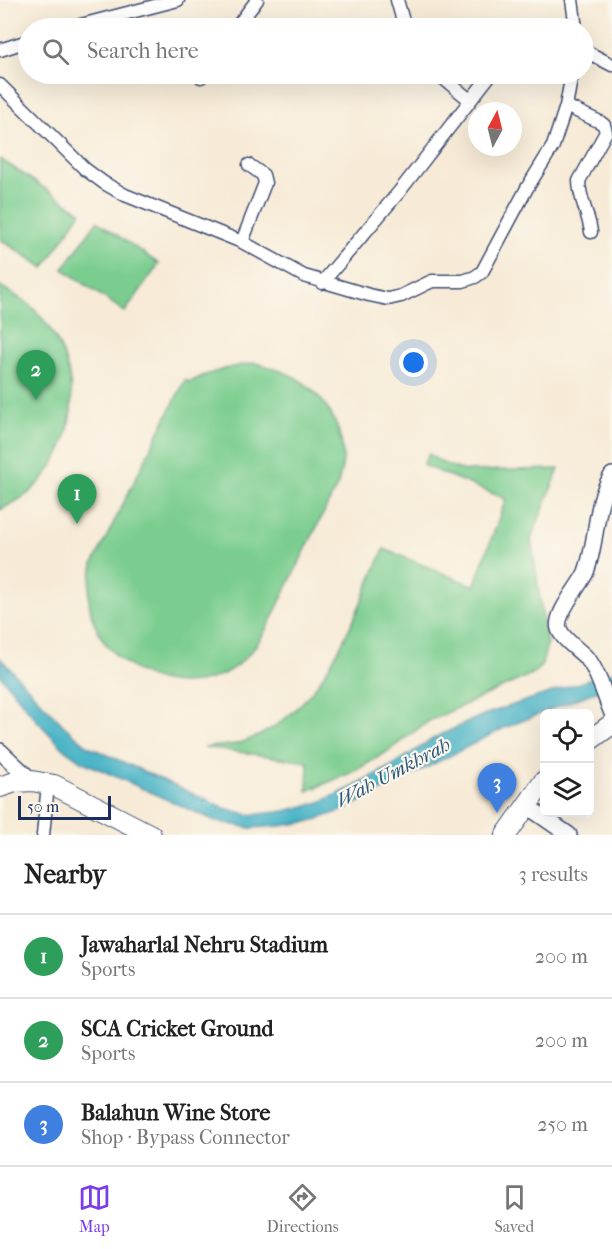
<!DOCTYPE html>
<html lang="en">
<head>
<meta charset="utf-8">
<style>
	:root { --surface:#fff; --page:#f2f2f2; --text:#222; --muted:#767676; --line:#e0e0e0; --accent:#7c3aed }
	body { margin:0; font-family:"IM FELL French Canon",serif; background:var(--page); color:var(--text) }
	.controls { position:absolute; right:18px; bottom:18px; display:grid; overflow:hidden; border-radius:9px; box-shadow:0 6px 24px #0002 }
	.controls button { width:54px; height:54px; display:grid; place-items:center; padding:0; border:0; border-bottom:2px solid var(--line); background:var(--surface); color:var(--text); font:30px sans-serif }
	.compass { position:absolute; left:468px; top:102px; width:54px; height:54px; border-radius:50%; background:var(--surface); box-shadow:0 6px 24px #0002; rotate:7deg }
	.scale { position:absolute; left:18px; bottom:15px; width:93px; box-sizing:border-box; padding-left:6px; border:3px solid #1b2f5e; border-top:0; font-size:16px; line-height:21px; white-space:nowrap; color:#1b2f5e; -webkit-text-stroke:4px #fbf7ec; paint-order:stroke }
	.you { position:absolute; left:414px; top:363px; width:21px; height:21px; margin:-15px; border:4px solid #fff; border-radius:50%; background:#1a73e8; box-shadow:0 0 0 9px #1a73e833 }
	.badge { display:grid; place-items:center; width:39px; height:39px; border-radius:50%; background:var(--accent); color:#fff; font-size:20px; font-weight:700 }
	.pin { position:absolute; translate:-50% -50px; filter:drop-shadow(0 2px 3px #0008) }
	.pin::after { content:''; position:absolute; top:32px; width:21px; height:18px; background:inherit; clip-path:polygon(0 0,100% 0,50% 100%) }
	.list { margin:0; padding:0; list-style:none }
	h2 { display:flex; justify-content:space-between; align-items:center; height:78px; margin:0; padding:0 24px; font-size:26px }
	h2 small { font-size:20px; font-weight:400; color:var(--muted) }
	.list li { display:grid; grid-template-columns:39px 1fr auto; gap:18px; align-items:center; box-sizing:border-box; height:84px; padding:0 24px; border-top:2px solid var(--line) }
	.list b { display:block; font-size:22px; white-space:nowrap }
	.list p { margin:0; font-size:20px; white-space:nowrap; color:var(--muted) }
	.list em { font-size:20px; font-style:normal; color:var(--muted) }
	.icon { flex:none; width:33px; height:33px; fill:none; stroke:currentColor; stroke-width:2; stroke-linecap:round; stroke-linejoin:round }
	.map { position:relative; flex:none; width:612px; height:835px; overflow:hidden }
	.search { position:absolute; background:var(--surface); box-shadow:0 6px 24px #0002; left:18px; right:18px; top:18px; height:66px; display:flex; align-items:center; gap:15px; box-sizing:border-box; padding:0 21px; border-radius:33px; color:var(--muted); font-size:22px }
	.sheet { height:330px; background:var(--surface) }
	nav { display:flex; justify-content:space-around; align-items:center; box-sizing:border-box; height:84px; border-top:2px solid var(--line); background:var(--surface); font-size:16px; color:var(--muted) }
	nav a { display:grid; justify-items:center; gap:3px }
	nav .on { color:var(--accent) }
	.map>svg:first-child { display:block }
</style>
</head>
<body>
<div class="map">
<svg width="612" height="835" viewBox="0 0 612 835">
	<rect width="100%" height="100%" fill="#fbf7ec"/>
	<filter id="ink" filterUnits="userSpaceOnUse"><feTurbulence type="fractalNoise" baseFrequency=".0167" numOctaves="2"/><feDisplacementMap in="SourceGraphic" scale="12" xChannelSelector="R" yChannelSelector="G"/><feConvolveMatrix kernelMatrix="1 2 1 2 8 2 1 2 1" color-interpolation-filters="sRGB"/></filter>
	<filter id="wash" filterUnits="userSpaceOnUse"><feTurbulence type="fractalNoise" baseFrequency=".008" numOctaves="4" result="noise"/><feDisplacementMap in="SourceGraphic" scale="24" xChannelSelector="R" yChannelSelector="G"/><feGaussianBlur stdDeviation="1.35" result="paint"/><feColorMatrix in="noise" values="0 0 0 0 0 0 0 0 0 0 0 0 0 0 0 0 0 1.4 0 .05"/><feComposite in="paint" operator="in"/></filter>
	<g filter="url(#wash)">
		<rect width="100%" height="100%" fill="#f7ebd7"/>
		<!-- green -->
		<path fill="#7acd8f" stroke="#4a7e76" stroke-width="1.5" d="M 0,159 L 81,212 L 44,268 L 0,239 Z
			M 97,221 L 159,264 L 125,312 L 63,269 Z
			M 0,286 C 11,293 25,300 34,309 C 84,360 85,442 31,491 C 23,499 10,504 0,510 Z
			M 255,363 C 265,366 276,368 286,373 C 319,387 342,421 343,457 C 343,465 340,475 338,484 C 321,518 304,553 287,587 C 275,611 265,638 245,658 C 212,691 160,690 124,662 C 104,647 89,622 89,596 C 89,586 92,574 93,564 L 185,380 L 190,382 C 211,371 231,366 255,363 Z
			M 429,454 C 441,464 453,468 467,471 L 559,469 L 531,539 L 547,644 L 542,665 L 534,673 L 429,721 L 385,753 L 353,772 L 307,791 L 308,762 L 204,747 C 215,746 226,746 236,744 C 322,721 352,620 384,549 L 474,586 L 506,499 L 423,465 Z"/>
		<!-- water -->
		<path fill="#49b4c6" stroke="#327292" stroke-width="1.5" d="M 0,658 L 64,726 L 88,746 L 224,808 L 250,815 L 285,811 L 320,802 L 353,787 L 395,764 L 434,738 L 483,715 L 612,672 L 612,685 L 502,729 L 344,810 L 312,821 L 280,826 L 250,828 L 215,821 L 81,761 L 64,749 L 38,722 L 0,675 Z"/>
	</g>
	<g filter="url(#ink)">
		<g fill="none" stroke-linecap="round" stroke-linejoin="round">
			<!-- minor casing -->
			<g stroke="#3c4b70" stroke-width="15">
				<path id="minor" d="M 397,0 L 405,28
					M 572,0 L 576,28
					M 69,28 L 178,0
					M 236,28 L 257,0
					M 584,46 L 587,52 L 612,65
					M 0,50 L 28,41
					M 438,74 L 470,100
					M 201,77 L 203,74
					M 0,85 L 85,169 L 104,183 L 125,195 L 242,242 L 304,276 L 369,295 L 388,299 L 401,296 L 432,281 L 463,281 L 475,277 L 482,272 L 527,188 L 553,146 L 566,106 L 572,74
					M 566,106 L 600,122 L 604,125 L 606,132 L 579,181 C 579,198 589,215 591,232
					M 242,242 L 265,183 L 263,175 L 249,165
					M 322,283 L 399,192 L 491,74
					M 43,835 L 48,784"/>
			</g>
			<!-- tertiary casing -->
			<g stroke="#3c4b70" stroke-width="18">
				<path id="tertiary" d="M 612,475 C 594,504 598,540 586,572 C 580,586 554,614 559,629 C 564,642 582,651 590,662 C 600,677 605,697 612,713
					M 0,751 L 32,781
					M 527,806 L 569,835"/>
			</g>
			<!-- primary casing -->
			<g stroke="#3c4b70" stroke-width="22">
				<path id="primary" d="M 590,740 L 612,724
					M 0,787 L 15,782 L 32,781 L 54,785 L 151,835
					M 506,835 L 544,781"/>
			</g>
			<!-- minor -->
			<use href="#minor" stroke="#fff" stroke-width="12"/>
			<!-- tertiary -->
			<use href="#tertiary" stroke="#fff" stroke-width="15"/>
			<!-- primary -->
			<use href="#primary" stroke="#fff" stroke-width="20"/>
		</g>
	</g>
	<g text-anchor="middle" stroke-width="4.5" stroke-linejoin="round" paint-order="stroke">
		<!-- water labels -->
		<g font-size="20" font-style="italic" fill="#29577d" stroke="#fbf7ec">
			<text transform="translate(393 772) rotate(-28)" y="7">Wah Umkhrah</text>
		</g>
	</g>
</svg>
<div class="controls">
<button><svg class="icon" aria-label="locate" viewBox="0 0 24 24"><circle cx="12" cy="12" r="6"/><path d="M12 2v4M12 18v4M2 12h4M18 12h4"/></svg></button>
<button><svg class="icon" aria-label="layers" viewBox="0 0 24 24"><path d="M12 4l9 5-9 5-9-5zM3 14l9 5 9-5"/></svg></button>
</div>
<svg class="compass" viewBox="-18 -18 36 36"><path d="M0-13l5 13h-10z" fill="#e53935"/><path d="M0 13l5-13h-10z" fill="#767676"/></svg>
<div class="scale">50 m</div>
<div class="you"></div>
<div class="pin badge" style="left:77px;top:524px;background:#2e9e5b">1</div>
<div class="pin badge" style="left:36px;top:400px;background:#2e9e5b">2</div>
<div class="pin badge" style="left:497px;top:813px;background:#3f7fe0">3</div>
<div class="search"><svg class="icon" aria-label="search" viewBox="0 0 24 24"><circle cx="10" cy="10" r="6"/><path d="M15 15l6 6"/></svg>Search here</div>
</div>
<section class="sheet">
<h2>Nearby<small>3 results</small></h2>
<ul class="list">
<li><span class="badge" style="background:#2e9e5b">1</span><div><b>Jawaharlal Nehru Stadium</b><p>Sports</p></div><em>200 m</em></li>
<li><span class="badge" style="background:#2e9e5b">2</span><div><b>SCA Cricket Ground</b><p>Sports</p></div><em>200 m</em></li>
<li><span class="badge" style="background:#3f7fe0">3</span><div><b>Balahun Wine Store</b><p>Shop · Bypass Connector</p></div><em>250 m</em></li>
</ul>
</section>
<nav>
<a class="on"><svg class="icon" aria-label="map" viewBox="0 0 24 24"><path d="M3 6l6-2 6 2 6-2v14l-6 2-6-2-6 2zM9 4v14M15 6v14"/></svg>Map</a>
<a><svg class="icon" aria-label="directions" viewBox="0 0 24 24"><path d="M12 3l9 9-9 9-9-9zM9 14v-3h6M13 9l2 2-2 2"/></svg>Directions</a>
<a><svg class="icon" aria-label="saved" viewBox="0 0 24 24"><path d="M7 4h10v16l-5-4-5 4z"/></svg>Saved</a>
</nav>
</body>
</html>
